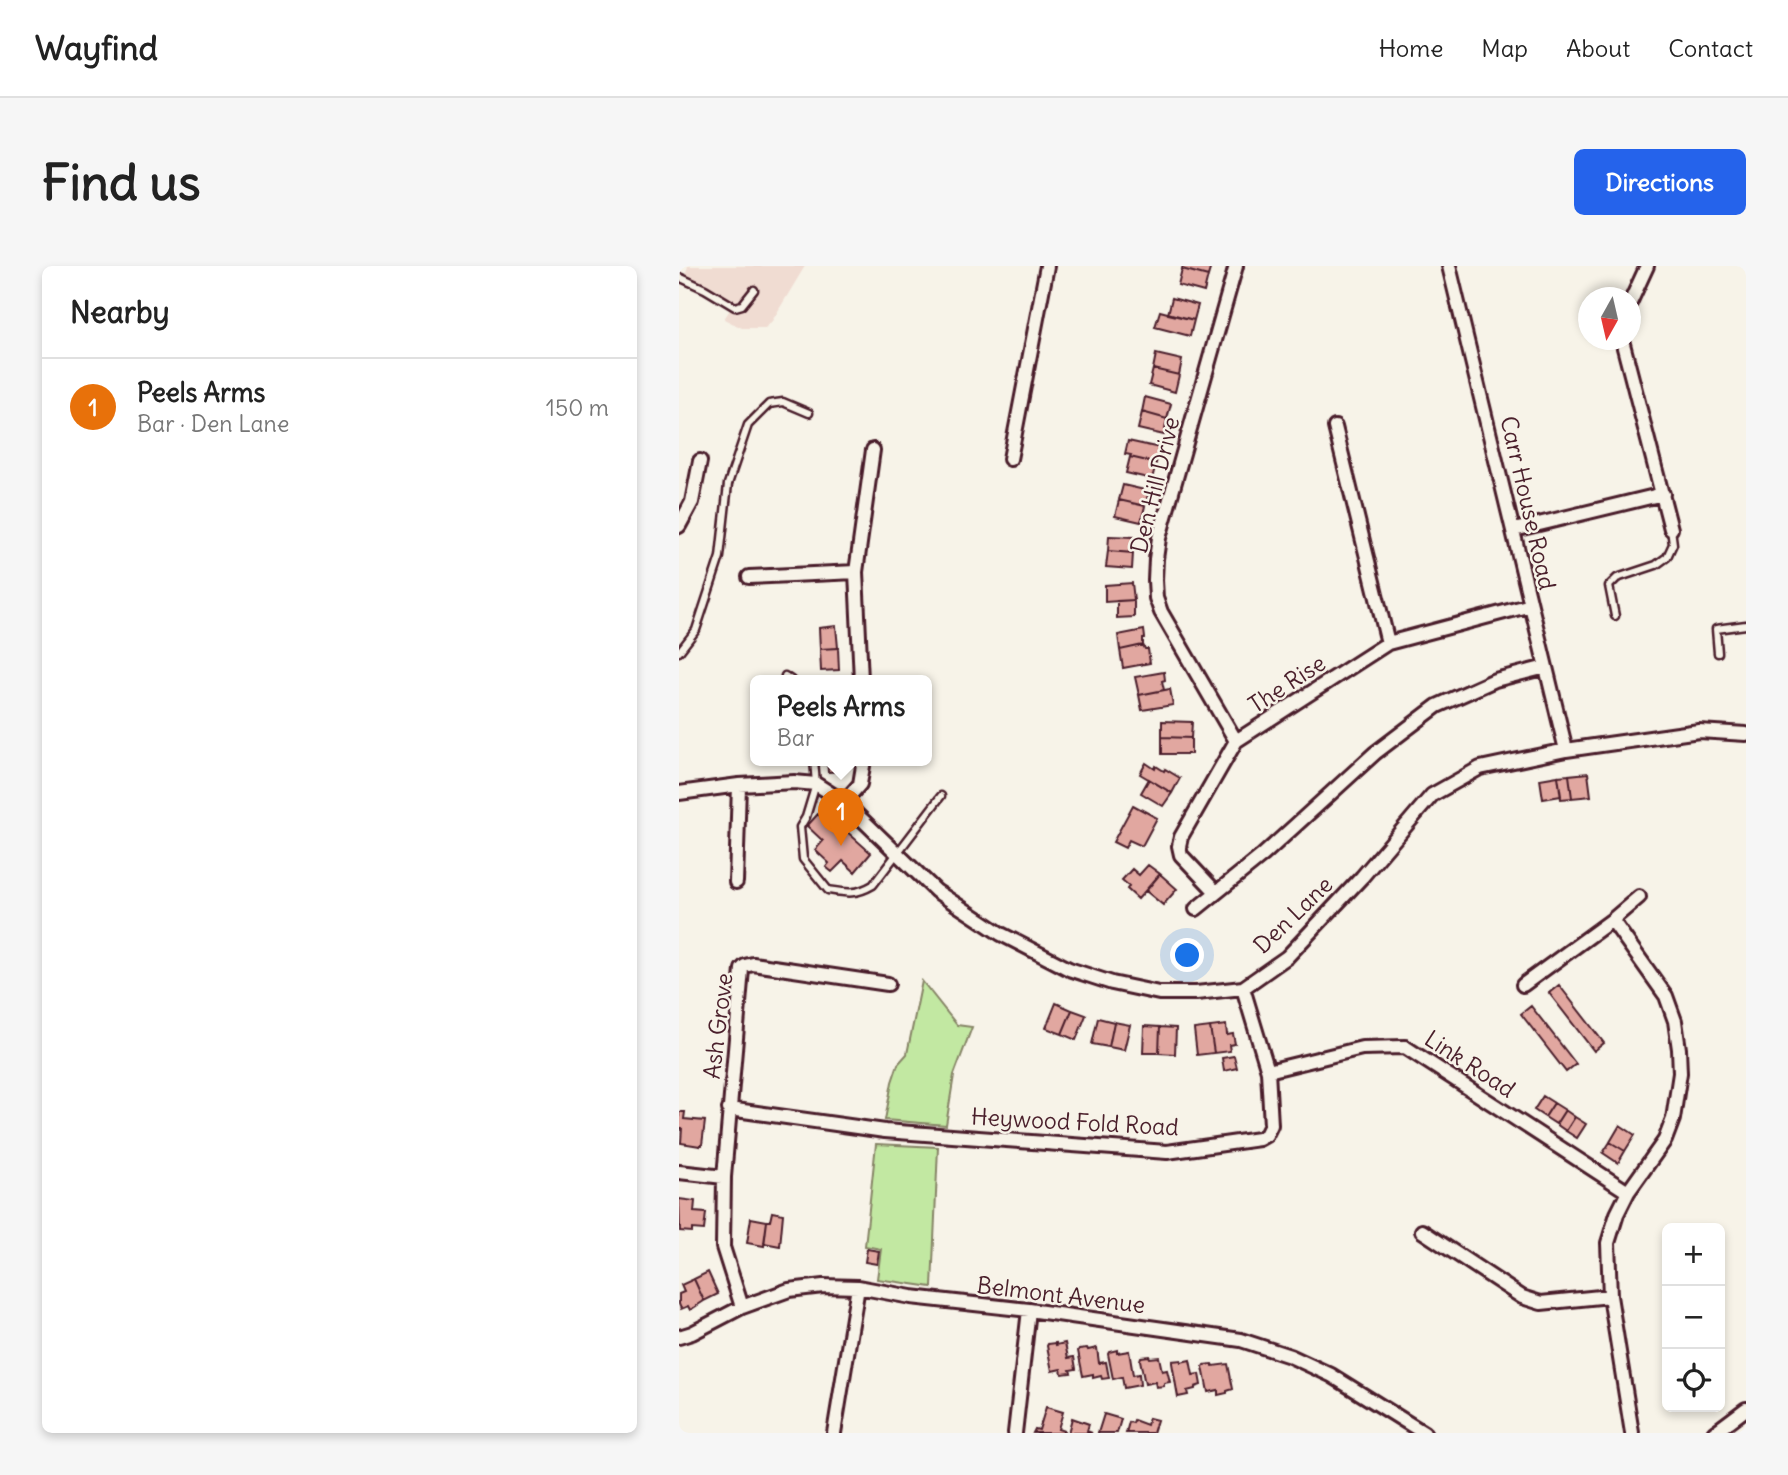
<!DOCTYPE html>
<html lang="en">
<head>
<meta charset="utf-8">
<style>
	:root { --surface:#fff; --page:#f6f6f6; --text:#222; --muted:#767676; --line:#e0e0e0; --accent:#2563eb }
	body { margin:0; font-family:Delius,sans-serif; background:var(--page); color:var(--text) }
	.controls { position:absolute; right:21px; bottom:21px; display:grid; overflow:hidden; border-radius:10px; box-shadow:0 4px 10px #0003 }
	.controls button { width:63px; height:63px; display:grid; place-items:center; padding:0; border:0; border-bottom:2px solid var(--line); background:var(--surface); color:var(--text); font:35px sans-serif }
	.compass { position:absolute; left:899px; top:21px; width:63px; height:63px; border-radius:50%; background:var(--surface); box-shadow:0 4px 10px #0003; rotate:188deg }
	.you { position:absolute; left:509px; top:690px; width:24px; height:24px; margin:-18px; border:5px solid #fff; border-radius:50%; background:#1a73e8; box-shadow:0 0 0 10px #1a73e833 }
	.badge { display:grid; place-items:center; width:46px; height:46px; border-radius:50%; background:var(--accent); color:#fff; font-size:23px; font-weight:700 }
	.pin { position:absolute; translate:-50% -58px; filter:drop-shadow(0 2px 4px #0008) }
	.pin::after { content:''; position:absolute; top:37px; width:24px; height:21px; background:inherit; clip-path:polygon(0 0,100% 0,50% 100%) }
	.popup { position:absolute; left:71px; top:409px; width:182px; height:91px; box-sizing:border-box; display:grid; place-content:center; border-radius:10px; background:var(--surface); filter:drop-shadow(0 2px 5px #0005); font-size:23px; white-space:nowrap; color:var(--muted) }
	.popup b { font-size:26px; color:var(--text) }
	.popup::after { content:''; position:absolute; left:50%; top:100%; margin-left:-14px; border:14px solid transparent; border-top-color:var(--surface) }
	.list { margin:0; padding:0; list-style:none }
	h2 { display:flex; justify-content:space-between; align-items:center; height:91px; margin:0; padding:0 28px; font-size:30px }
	h2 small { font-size:23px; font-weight:400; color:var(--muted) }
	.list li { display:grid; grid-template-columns:46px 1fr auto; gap:21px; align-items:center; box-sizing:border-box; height:98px; padding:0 28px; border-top:2px solid var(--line) }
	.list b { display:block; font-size:26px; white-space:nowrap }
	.list p { margin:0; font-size:23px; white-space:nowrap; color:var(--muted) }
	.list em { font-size:23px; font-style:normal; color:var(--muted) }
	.icon { flex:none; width:38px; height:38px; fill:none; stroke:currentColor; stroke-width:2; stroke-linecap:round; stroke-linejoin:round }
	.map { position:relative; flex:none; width:1067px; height:1167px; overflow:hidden; border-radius:10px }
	header { display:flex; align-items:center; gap:42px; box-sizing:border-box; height:98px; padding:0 35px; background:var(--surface); border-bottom:2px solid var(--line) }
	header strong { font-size:33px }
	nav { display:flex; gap:38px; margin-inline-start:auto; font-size:24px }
	.intro { display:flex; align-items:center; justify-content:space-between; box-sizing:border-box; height:168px; padding:0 42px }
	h1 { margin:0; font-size:49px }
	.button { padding:18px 32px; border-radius:10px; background:var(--accent); color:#fff; font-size:24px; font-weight:700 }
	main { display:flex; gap:42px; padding:0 42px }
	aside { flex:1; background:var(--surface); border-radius:10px; box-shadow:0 4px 10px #0003 }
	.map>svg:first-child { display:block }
</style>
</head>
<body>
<header>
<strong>Wayfind</strong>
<nav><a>Home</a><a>Map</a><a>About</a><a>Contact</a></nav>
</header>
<div class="intro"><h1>Find us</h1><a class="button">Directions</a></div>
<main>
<aside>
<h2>Nearby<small></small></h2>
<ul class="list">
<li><span class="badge" style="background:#e8710a">1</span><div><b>Peels Arms</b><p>Bar · Den Lane</p></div><em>150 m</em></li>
</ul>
</aside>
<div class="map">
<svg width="1067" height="1167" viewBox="0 0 1067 1167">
	<rect width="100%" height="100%" fill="#f7f3e8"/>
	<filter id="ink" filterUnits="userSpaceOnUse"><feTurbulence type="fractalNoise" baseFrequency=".0143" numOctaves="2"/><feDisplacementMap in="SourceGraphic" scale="14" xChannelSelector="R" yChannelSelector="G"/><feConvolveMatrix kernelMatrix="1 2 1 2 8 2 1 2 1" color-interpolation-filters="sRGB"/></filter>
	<g filter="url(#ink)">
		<!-- built -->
		<path fill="#f0dcd2" d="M 9,0 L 126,0 L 93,55 L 86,62 L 63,62 L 45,53 L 52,42 L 5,14 Z"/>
		<!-- green -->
		<path fill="#c2e8a2" stroke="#868466" stroke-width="2" d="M 243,715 L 278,759 L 293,761 L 275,809 L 267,859 L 206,854 L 213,816 L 219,798 L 228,788 Z
			M 197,878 L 259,881 L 253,1021 L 198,1013 L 202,983 L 186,980 Z"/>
		<!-- building -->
		<path fill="#e1a7a0" stroke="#4a1f2b" stroke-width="2" d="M 504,0 L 532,0 L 529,10 L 503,3 Z
			M 503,3 L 529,10 L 525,26 L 499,19 Z
			M 493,32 L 519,39 L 515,54 L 489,48 Z
			M 481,45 L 515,54 L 511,70 L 476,61 Z
			M 477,88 L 503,94 L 500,109 L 474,103 Z
			M 474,103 L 500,109 L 496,126 L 470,119 Z
			M 466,131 L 492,138 L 488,153 L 463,146 Z
			M 463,146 L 488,153 L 485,169 L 459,163 Z
			M 449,175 L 481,182 L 477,197 L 451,191 L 452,189 L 446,188 Z
			M 451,191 L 477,197 L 473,213 L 447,207 Z
			M 444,219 L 470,225 L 466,240 L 440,234 Z
			M 440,234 L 466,240 L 462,256 L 436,250 Z
			M 430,270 L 455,271 L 454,287 L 429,285 Z
			M 429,285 L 454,287 L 453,303 L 427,301 Z
			M 453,317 L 455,334 L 426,336 L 426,319 Z
			M 455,334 L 455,351 L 438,352 L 438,335 Z
			M 157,360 L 159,382 L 141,383 L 140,362 Z
			M 465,364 L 466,372 L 464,372 L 464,379 L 441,384 L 439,369 Z
			M 464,379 L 466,383 L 469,383 L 471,397 L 444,402 L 441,384 Z
			M 159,382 L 160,404 L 142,405 L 141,383 Z
			M 485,406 L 486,414 L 483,415 L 485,424 L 460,429 L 456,411 Z
			M 491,423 L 494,439 L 463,444 L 460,429 Z
			M 483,455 L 513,456 L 512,472 L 483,471 Z
			M 483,471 L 512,472 L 512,488 L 483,488 Z
			M 148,494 L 166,494 L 166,505 L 149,506 Z
			M 467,497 L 476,503 L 477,500 L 485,505 L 486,503 L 501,512 L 493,527 L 461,508 Z
			M 909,507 L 912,530 L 893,532 L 890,509 Z
			M 890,509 L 893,532 L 882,533 L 879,510 Z
			M 879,510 L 882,530 L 864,533 L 861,513 Z
			M 470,513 L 493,527 L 484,540 L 462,527 Z
			M 454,539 L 478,552 L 463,580 L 450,574 L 446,582 L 434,576 Z
			M 139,548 L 152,559 L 156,555 L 192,587 L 176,606 L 164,595 L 153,606 L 147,601 L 150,597 L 136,584 L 144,575 L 128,560 Z
			M 469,599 L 481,608 L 459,633 L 448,623 L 450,620 L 443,614 L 453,603 L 460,609 Z
			M 481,608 L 498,623 L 484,639 L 467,625 Z
			M 880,719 L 925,777 L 915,785 L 870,727 Z
			M 377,737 L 393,744 L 383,768 L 367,762 Z
			M 852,740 L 897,798 L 887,806 L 842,748 Z
			M 393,744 L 407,749 L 397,774 L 383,768 Z
			M 419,752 L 435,756 L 430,781 L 413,778 Z
			M 435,756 L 451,759 L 445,784 L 430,781 Z
			M 547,759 L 548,769 L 554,768 L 556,778 L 550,779 L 551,785 L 535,787 L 531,761 Z
			M 465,760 L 481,761 L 480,787 L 464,787 Z
			M 481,761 L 497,762 L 496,788 L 480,787 Z
			M 531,761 L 535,787 L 518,789 L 515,763 Z
			M 555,790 L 558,802 L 545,805 L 543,792 Z
			M 864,830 L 875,837 L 866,851 L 855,844 Z
			M 875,837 L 886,844 L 877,858 L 866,851 Z
			M 886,844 L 896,851 L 887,865 L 877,858 Z
			M 0,846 L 6,846 L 5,853 L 26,855 L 23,879 L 21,879 L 21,880 L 2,877 L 3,862 L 0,862 Z
			M 896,851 L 907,858 L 898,872 L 887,865 Z
			M 941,859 L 956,869 L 946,885 L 931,876 Z
			M 931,876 L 946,885 L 939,897 L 924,887 Z
			M 0,933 L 16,935 L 15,946 L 27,947 L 25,964 L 13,963 L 13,966 L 1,965 Z
			M 93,946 L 104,948 L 101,980 L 85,977 L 88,955 L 91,955 Z
			M 72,952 L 88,955 L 85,980 L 68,977 Z
			M 188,983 L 200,985 L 198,998 L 186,996 Z
			M 29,1006 L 39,1028 L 25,1035 L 15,1013 Z
			M 15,1013 L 25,1035 L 11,1044 L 9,1040 L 2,1043 L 0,1038 L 0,1028 L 5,1026 L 2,1019 Z
			M 377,1077 L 377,1079 L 386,1077 L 389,1092 L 395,1091 L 397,1103 L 391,1104 L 392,1107 L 383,1108 L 382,1103 L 373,1105 L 368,1080 L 369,1078 Z
			M 408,1082 L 409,1084 L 418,1082 L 420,1097 L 427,1096 L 430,1112 L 423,1113 L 422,1110 L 414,1112 L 414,1108 L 404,1110 L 399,1085 L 400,1083 Z
			M 438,1084 L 438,1087 L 450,1085 L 454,1109 L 460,1108 L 461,1119 L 445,1122 L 443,1111 L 434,1113 L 429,1088 L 430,1086 Z
			M 470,1090 L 471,1092 L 480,1091 L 483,1105 L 488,1104 L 491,1116 L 485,1117 L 485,1120 L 477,1121 L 476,1116 L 466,1118 L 461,1094 L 462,1091 Z
			M 502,1094 L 502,1096 L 511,1094 L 514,1109 L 520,1108 L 522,1119 L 516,1121 L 516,1123 L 508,1125 L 509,1129 L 499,1131 L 493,1097 L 493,1095 Z
			M 533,1098 L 534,1100 L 549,1098 L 554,1123 L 548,1125 L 548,1127 L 539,1129 L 539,1124 L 529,1126 L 524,1101 L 525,1099 Z
			M 367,1141 L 384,1146 L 379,1163 L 385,1165 L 384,1167 L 354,1167 L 356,1163 L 360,1164 Z
			M 425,1148 L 442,1153 L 438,1167 L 419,1167 Z
			M 393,1152 L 410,1158 L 408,1165 L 413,1167 L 389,1167 Z
			M 470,1152 L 478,1154 L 474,1167 L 447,1167 L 450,1156 L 454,1157 L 455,1154 L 468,1159 Z"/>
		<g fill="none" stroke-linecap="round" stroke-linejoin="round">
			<!-- lane casing -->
			<g stroke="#4a1f2b" stroke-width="11">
				<path id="lane" d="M 0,11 L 26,23 L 56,41 L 63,39 L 75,24
					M 936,350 L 930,320 L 938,312 L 977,299 L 988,291 L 994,278 L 992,263
					M 0,386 L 17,364 L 41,291 L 49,218 L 69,159 L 90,138 L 104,136 L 130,147
					M 1039,387 L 1037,363 L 1067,359
					M 106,410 L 112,414
					M 135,494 L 137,518 L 127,551 L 121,561 L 124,593 L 149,624 C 168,627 177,629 194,619 L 262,530"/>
			</g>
			<!-- street casing -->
			<g stroke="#4a1f2b" stroke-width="18">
				<path id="street" d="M 557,0 L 480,272 L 477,293 L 476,314 L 477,332 L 482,346 L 557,475
					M 770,0 L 887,484
					M 951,37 L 968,0
					M 943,74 L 992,263
					M 656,161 L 709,377
					M 331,193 L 368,0
					M 0,260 L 13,236 L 21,195
					M 835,264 L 984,228
					M 70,311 L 177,306
					M 182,414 L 177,306 L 194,184
					M 0,527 L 60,519 L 115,516 L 137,518 L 165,536 L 257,625 L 322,668 L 390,703 L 433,717 L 480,727 L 517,727 L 564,722 L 608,691 L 683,611 L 753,529 L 801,502 L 887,484 L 1020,465 L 1067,468
					M 165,536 L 181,518 L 185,494
					M 57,616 L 60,519
					M 537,626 L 502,589 L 500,580 L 502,571 L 557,475 L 709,377 L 852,339
					M 517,643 L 584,589 L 696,487 L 758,440 L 816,414 L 867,401
					M 933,654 L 987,730 L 996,755 L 1000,783 L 1001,807 L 994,853 L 986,874 L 949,926 L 938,948 L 929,977 L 931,1030 L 953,1167
					M 844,719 L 933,654 L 960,631
					M 589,805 L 683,782 L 726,781 L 949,926
					M 50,843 L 206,865 L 488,886 L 580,873 L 587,869 L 592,859 L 589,805 L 564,722
					M 0,906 L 45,911
					M 743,965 L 843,1031 L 862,1037 L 931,1030
					M 63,1041 L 44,981 L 45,911 L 63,703 L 66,700 L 74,698 L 209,718
					M 0,1071 L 13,1067 L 63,1041 L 110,1024 L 144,1020 L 179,1021 L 232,1031 L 350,1044 L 562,1074 L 611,1090 L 652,1109 L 745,1167
					M 155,1167 L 179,1021
					M 336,1167 L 350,1044
					M 1035,1167 L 1067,1143"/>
			</g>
			<!-- lane -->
			<use href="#lane" stroke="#f7f3e8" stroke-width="6"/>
			<!-- street -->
			<use href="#street" stroke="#f7f3e8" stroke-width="12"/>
		</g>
	</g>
	<g text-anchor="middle" stroke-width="5" stroke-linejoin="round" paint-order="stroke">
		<!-- street labels -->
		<g font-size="23" fill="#4a1f2b" stroke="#f7f3e8">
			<text transform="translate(476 219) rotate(-76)" y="8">Den Hill Drive</text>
			<text transform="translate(849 237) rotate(77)" y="8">Carr House Road</text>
			<text transform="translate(608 418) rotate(-33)" y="8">The Rise</text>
			<text transform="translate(614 649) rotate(-44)" y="8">Den Lane</text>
			<text transform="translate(39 760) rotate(-83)" y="8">Ash Grove</text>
			<text transform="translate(791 798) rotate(33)" y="8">Link Road</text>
			<text transform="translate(396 856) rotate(3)" y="8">Heywood Fold Road</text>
			<text transform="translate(382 1029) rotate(7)" y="8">Belmont Avenue</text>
		</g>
	</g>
</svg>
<div class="controls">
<button>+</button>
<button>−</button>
<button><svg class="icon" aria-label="locate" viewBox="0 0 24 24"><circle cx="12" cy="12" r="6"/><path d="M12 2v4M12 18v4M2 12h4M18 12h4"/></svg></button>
</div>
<svg class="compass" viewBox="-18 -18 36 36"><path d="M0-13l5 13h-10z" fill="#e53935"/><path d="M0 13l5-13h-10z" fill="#767676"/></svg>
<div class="you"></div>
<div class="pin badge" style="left:162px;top:580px;background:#e8710a">1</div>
<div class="popup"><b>Peels Arms</b>Bar</div>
</div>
</main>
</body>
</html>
